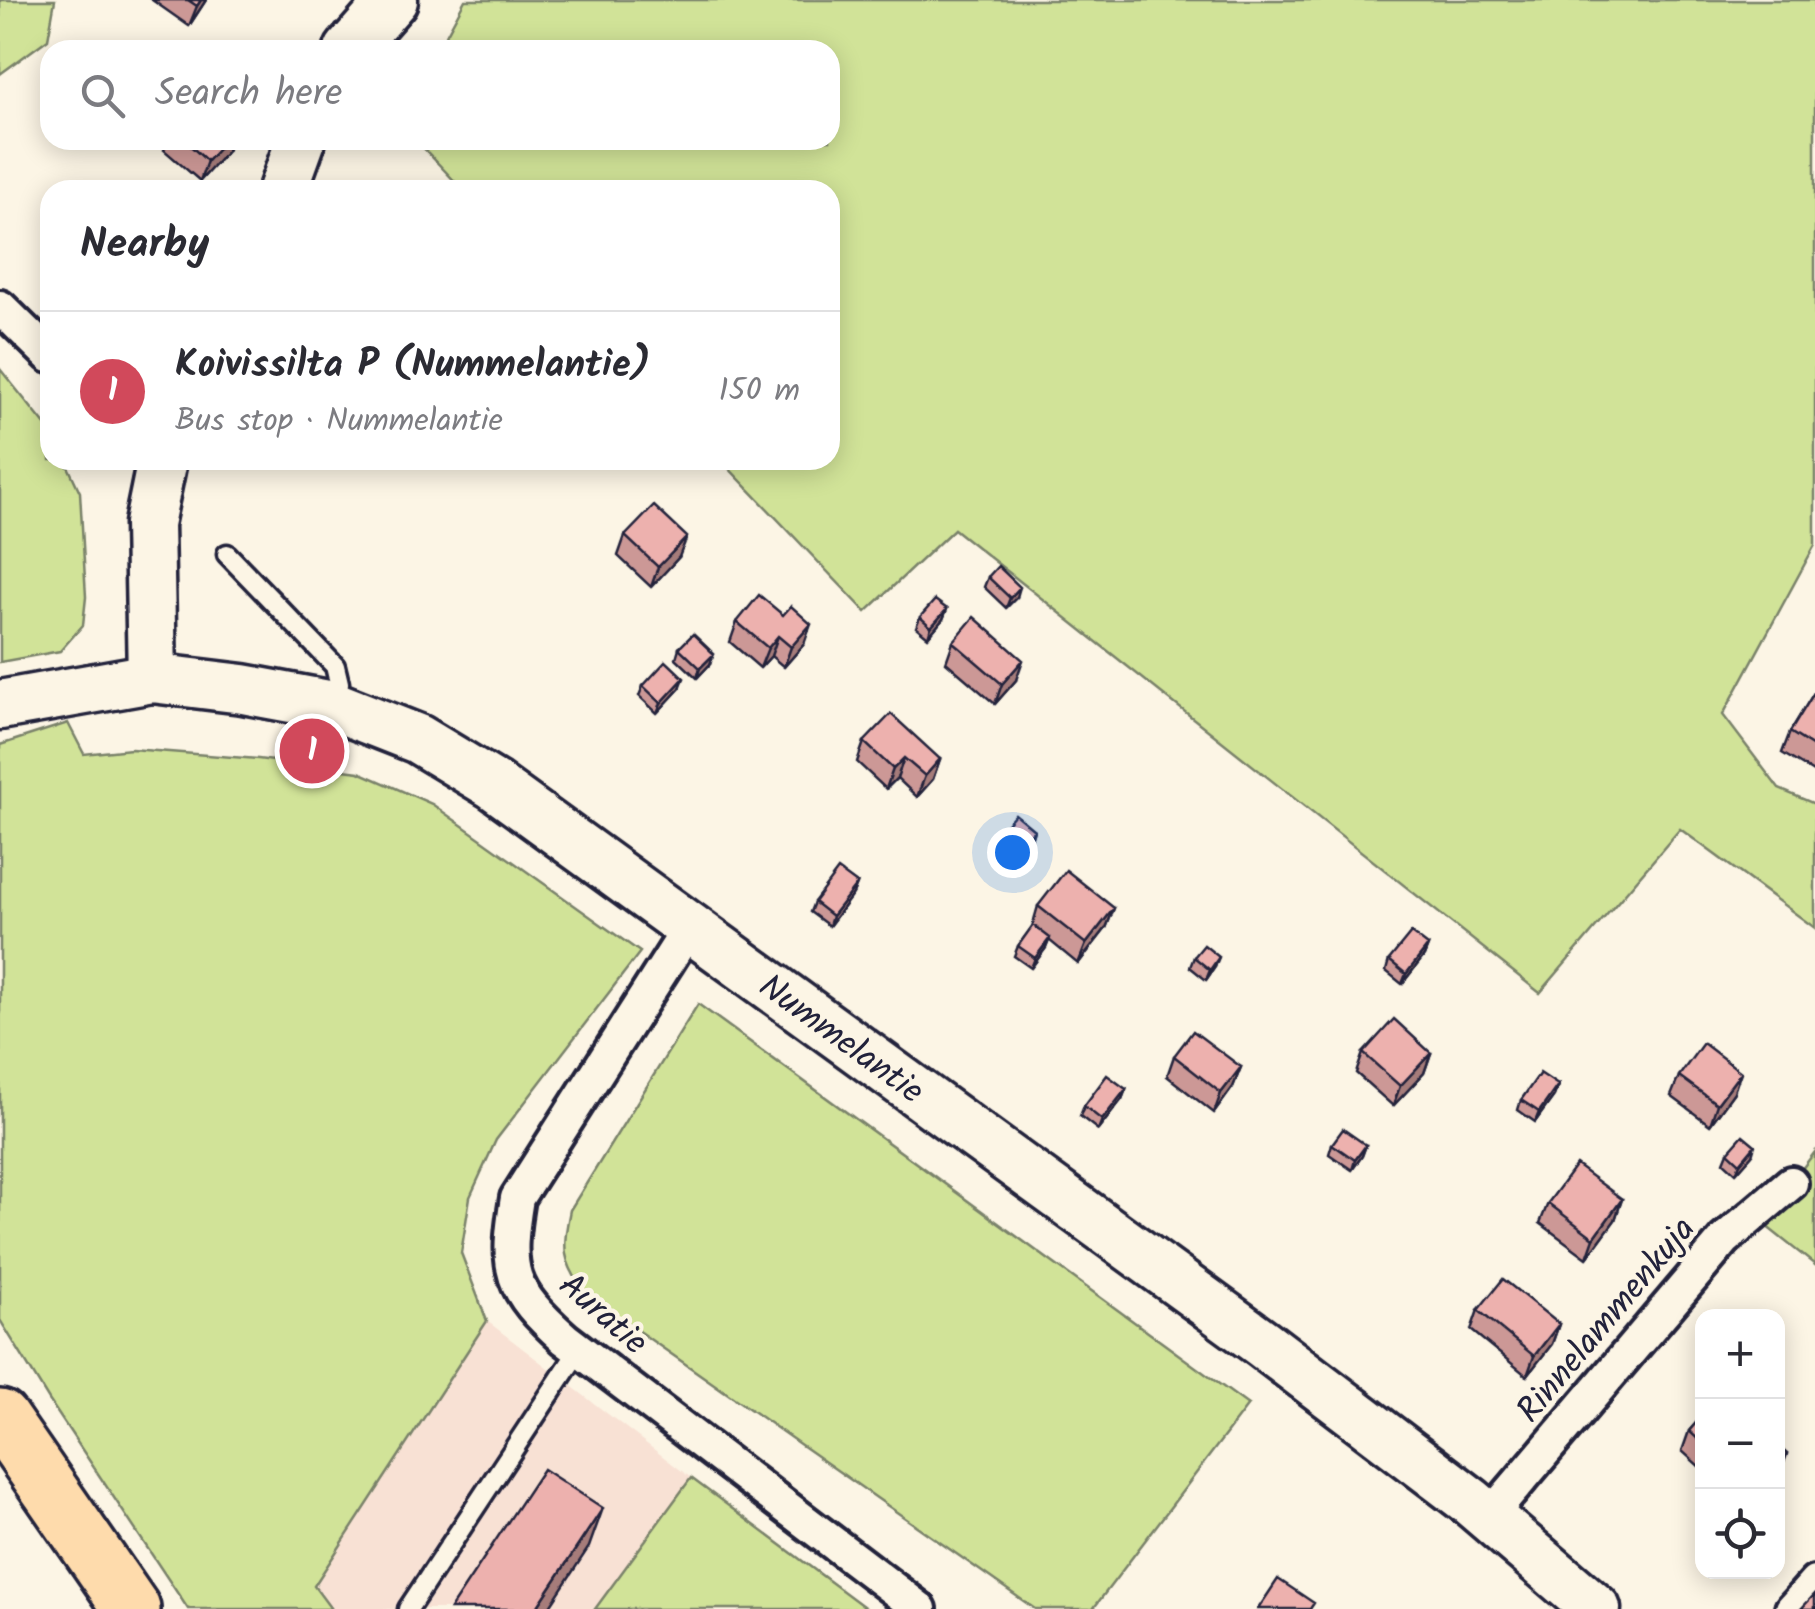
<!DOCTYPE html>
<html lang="en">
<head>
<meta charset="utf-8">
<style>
	:root { --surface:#fff; --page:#f7f7f7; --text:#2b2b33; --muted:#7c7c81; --line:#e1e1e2; --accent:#d1495b }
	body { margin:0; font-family:Kalam,sans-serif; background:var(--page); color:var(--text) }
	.controls { position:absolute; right:30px; bottom:30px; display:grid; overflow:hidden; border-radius:20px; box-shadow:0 5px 25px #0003 }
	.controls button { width:90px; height:90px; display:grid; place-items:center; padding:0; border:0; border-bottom:2px solid var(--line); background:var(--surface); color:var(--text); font:50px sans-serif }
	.you { position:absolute; left:1012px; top:852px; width:35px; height:35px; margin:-25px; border:8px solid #fff; border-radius:50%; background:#1a73e8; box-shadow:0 0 0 15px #1a73e833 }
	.badge { display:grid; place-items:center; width:65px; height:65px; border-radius:50%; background:var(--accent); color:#fff; font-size:32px; font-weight:700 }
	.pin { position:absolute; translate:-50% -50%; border:5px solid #fff; box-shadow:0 2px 10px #0006 }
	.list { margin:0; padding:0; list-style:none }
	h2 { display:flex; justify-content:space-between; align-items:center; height:130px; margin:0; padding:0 40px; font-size:42px }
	h2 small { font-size:32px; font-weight:400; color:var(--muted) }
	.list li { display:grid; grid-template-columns:65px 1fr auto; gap:30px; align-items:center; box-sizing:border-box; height:160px; padding:0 40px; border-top:2px solid var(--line) }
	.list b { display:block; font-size:38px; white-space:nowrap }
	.list p { margin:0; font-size:32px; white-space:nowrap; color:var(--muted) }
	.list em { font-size:32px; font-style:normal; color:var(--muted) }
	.icon { flex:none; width:55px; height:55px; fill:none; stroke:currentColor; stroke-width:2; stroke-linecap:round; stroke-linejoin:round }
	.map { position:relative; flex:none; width:1815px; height:1609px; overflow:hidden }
	.search { position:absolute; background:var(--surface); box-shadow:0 5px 25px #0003; left:40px; top:40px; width:800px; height:110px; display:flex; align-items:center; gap:25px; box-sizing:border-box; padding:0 35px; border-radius:30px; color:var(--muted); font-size:38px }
	.panel { position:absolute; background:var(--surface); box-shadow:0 5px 25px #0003; left:40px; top:180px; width:800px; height:290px; border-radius:30px }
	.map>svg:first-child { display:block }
</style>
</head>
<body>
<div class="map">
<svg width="1815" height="1609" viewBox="0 0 1815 1609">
	<rect width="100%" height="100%" fill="#fcf5e5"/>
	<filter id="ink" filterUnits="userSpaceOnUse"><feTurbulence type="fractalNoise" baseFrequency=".01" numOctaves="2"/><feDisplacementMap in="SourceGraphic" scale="20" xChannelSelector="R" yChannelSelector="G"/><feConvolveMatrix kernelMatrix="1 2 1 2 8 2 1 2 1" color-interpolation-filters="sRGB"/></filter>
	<g filter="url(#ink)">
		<!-- built -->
		<path fill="#f8e1d4" d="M 487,1321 L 691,1478 L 595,1609 L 331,1609 L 314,1587 Z"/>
		<!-- green -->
		<path fill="#d1e398" stroke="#7a826a" stroke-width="2.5" d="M 0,0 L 55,0 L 48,39 L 0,74 Z
			M 465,0 L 1815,0 L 1815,545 L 1723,715 L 1779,789 L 1815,804 L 1815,928 L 1680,829 L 1540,993 L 954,529 L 866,612 L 721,460 L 830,460 L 830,190 L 463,190 L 416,140 L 830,140 L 830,50 L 438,50 Z
			M 0,369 L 50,431 L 50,460 L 65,460 L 80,492 L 86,597 L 83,625 L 60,651 L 0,662 Z
			M 68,723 L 84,754 L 131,749 L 258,759 L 359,772 L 432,804 L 640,952 L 496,1140 L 470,1197 L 461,1253 L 487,1321 L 314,1586 L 331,1609 L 188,1609 L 49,1400 L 0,1320 L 0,745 Z
			M 698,1004 L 1248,1405 L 1093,1609 L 1035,1609 L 587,1295 C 562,1262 562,1249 570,1210 Z
			M 1815,1152 L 1815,1265 L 1761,1222 Z
			M 691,1478 L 867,1609 L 595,1609 Z"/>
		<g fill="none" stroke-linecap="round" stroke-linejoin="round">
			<!-- lane casing -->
			<g stroke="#22223b" stroke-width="25">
				<path id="lane" d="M 227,554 L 335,666 L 339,683 L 334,706
					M 408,1609 L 579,1350"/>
			</g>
			<!-- street casing -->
			<g stroke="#22223b" stroke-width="40">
				<path id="street" d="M 0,307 L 50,356
					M 689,928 L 517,1198 C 505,1271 509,1289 565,1339 L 920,1609
					M 1489,1517 L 1725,1239 L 1791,1183
					M 1792,1609 L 1815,1583"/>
			</g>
			<!-- secondary casing -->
			<g stroke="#22223b" stroke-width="55">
				<g id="secondary">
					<path d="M 349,50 L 393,0"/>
					<path d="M 283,190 L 301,140"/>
					<path d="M 152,678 L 149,524 L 162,460"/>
					<path id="s1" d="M 0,705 L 152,678 L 243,689 L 334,706 L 418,739 L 494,785 L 1262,1343 L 1470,1501 L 1596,1609"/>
				</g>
			</g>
			<!-- highway casing -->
			<g stroke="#22223b" stroke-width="62">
				<path id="highway" d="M 0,1418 L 132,1609"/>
			</g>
			<!-- lane -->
			<use href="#lane" stroke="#fcf5e5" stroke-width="18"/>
			<!-- street -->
			<use href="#street" stroke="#fcf5e5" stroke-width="32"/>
			<!-- secondary -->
			<use href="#secondary" stroke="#fcf5e5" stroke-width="48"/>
			<!-- highway -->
			<use href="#highway" stroke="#fedbac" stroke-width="55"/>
		</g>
		<!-- wall -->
		<path fill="#cc9896" stroke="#22223b" stroke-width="2.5" d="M 152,0 L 206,0 L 189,26 Z
			M 168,140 L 231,140 L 227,151 L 200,181 L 164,150 Z
			M 625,536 L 679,557 L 651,587 L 618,556 Z
			M 988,577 L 1017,597 L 1006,608 L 984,587 Z
			M 947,609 L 943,619 L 928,637 L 916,627 L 920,617 Z
			M 737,622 L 804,644 L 784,667 L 771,656 L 760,668 L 730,642 Z
			M 953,642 L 1016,680 L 995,704 L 946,662 Z
			M 679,648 L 710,664 L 697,678 L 676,658 Z
			M 643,686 L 680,688 L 657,713 L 639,696 Z
			M 1815,691 L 1815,773 L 1782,753 L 1790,732 Z
			M 864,742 L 940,759 L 933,779 L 917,797 L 897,778 L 886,789 L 857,762 Z
			M 1034,830 L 1031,840 L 1009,866 L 990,850 L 993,839 Z
			M 857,884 L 853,894 L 829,926 L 810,912 L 814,902 Z
			M 1038,906 L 1114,908 L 1106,928 L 1078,964 L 1049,940 L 1046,948 L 1031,968 L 1014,956 L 1018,946 L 1032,927 Z
			M 1428,946 L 1424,956 L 1402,984 L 1386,971 L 1389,960 Z
			M 1194,957 L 1215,967 L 1206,980 L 1190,967 Z
			M 1363,1053 L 1431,1053 L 1424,1073 L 1393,1106 L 1356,1073 Z
			M 1174,1056 L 1241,1067 L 1233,1087 L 1214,1113 L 1167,1076 Z
			M 1679,1076 L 1734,1092 L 1710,1125 L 1671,1096 Z
			M 1558,1085 L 1554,1096 L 1535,1122 L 1518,1110 L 1521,1100 Z
			M 1126,1089 L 1122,1099 L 1098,1130 L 1080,1116 L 1084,1106 Z
			M 1332,1144 L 1366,1145 L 1362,1156 L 1352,1170 L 1329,1154 Z
			M 1728,1152 L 1752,1155 L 1736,1173 L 1724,1162 Z
			M 1622,1199 L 1615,1220 L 1587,1258 L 1540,1223 L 1548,1203 Z
			M 1478,1310 L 1559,1324 L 1552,1344 L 1527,1376 L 1471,1330 Z
			M 1702,1416 L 1702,1469 L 1682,1451 L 1689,1431 Z"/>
		<!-- shaded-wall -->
		<path fill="#a67c7a" stroke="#22223b" stroke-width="2.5" d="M 201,0 L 206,0 L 189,26 L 197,6 Z
			M 226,140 L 231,140 L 227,151 L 200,181 L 207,161 Z
			M 687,537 L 679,557 L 651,587 L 658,567 Z
			M 1020,587 L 1017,597 L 1006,608 L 1010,598 Z
			M 947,609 L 943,619 L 928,637 L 931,627 Z
			M 811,624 L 804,644 L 784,667 L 791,647 Z
			M 778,636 L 771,656 L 760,668 L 768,648 Z
			M 714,654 L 710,664 L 697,678 L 700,668 Z
			M 1023,660 L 1016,680 L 995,704 L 1002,684 Z
			M 684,678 L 680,688 L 657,713 L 661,703 Z
			M 904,758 L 897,778 L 886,789 L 893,769 Z
			M 940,759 L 933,779 L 917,797 L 925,776 Z
			M 1034,830 L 1031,840 L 1009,866 L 1013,855 Z
			M 857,884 L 853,894 L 829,926 L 832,916 Z
			M 1114,908 L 1106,928 L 1078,964 L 1086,944 Z
			M 1050,938 L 1046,948 L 1031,968 L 1035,958 Z
			M 1428,946 L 1424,956 L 1402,984 L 1406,974 Z
			M 1219,957 L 1215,967 L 1206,980 L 1210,970 Z
			M 1431,1053 L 1424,1073 L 1393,1106 L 1400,1086 Z
			M 1241,1067 L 1233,1087 L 1214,1113 L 1221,1093 Z
			M 1741,1072 L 1734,1092 L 1710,1125 L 1717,1104 Z
			M 1558,1085 L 1554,1096 L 1535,1122 L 1539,1112 Z
			M 1126,1089 L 1122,1099 L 1098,1130 L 1102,1120 Z
			M 1366,1145 L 1362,1156 L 1352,1170 L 1355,1160 Z
			M 1755,1145 L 1752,1155 L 1736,1173 L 1740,1163 Z
			M 1622,1199 L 1615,1220 L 1587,1258 L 1594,1238 Z
			M 1559,1324 L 1552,1344 L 1527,1376 L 1534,1356 Z
			M 1787,1454 L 1780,1474 L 1778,1477 L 1778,1465 Z
			M 603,1508 L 589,1547 L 548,1609 L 536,1609 Z"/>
		<!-- building -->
		<path fill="#edb1ae" stroke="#22223b" stroke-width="2.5" d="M 188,0 L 201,0 L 197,6 Z
			M 184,140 L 226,140 L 207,161 Z
			M 654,506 L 687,537 L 658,567 L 625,536 Z
			M 998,566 L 1020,587 L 1010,598 L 988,577 Z
			M 759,595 L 783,615 L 791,606 L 811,624 L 791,647 L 778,636 L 768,648 L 737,622 Z
			M 935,600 L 947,609 L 931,627 L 920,617 Z
			M 974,617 L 1023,660 L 1002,684 L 953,642 Z
			M 693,634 L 714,654 L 700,668 L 679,648 Z
			M 666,661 L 684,678 L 661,703 L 643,686 Z
			M 1815,691 L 1815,748 L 1790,732 Z
			M 891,714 L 940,759 L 925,776 L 904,758 L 893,769 L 864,742 Z
			M 1015,814 L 1034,830 L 1013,855 L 993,839 Z
			M 838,870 L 857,884 L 832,916 L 814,902 Z
			M 1066,870 L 1114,908 L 1086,944 L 1038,906 Z
			M 1033,925 L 1050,938 L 1035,958 L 1018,946 Z
			M 1411,933 L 1428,946 L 1406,974 L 1389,960 Z
			M 1204,945 L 1219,957 L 1210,970 L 1194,957 Z
			M 1394,1019 L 1431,1053 L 1400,1086 L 1363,1053 Z
			M 1193,1031 L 1241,1067 L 1221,1093 L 1174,1056 Z
			M 1703,1043 L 1741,1072 L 1717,1104 L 1679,1076 Z
			M 1540,1073 L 1558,1085 L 1539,1112 L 1521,1100 Z
			M 1107,1075 L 1126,1089 L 1102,1120 L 1084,1106 Z
			M 1343,1129 L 1366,1145 L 1355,1160 L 1332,1144 Z
			M 1743,1135 L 1755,1145 L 1740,1163 L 1728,1152 Z
			M 1576,1165 L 1622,1199 L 1594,1238 L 1548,1203 Z
			M 1503,1279 L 1559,1324 L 1534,1356 L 1478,1310 Z
			M 1702,1416 L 1702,1443 L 1689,1431 Z
			M 1778,1446 L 1787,1454 L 1778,1465 Z
			M 543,1469 L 603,1508 L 536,1609 L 450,1609 Z
			M 1278,1579 L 1314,1603 L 1310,1609 L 1258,1609 Z
			M 1815,1594 L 1815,1609 L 1801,1609 Z"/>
	</g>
	<g text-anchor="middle" stroke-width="9" stroke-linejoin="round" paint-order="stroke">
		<!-- street labels -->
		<g font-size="35" fill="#22223b" stroke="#fcf5e5">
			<text dy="12" stroke="none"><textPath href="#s1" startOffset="948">Nummelantie</textPath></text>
			<text transform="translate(604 1313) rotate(41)" y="12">Auratie</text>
			<text transform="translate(1605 1319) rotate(-50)" y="12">Rinnelammenkuja</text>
		</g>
	</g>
</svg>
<div class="controls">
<button>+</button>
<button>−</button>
<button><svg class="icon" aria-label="locate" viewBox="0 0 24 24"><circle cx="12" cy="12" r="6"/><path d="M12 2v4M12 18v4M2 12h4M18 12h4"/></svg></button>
</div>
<div class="you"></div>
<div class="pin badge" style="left:312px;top:751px">1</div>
<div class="search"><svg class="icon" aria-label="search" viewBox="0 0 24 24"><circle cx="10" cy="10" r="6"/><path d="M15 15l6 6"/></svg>Search here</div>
<section class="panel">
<h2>Nearby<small></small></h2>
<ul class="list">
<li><span class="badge">1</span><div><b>Koivissilta P (Nummelantie)</b><p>Bus stop · Nummelantie</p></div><em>150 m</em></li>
</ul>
</section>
</div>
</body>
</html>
